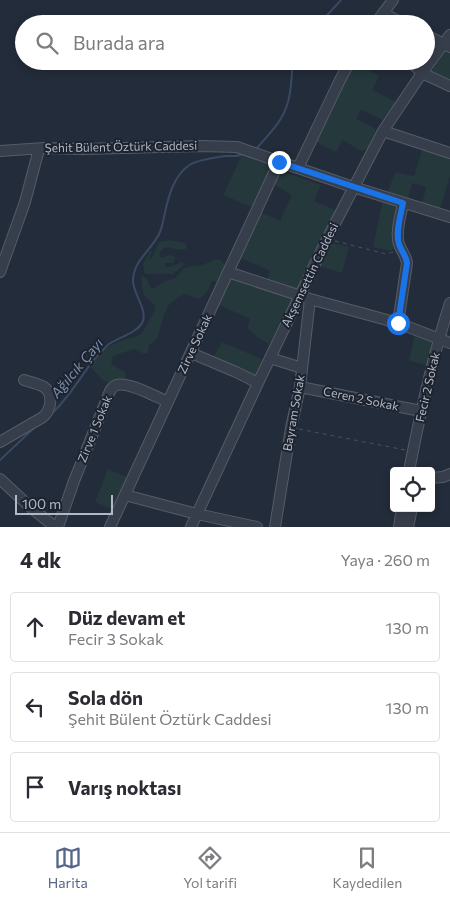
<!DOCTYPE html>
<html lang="tr">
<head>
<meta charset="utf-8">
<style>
	:root { --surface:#fff; --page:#f7f7f7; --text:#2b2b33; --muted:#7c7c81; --line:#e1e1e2; --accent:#55668a }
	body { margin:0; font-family:Commissioner,sans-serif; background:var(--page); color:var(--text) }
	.controls { position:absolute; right:15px; bottom:15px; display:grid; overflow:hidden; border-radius:5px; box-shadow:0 2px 8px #0003 }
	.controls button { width:45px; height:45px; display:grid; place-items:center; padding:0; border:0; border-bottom:1px solid var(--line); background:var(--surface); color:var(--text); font:25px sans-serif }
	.scale { position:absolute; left:15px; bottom:12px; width:98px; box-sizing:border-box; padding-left:5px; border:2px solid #b2b9c6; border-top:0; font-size:14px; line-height:18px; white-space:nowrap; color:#b2b9c6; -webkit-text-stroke:4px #1c232f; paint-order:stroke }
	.stop { position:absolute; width:15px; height:15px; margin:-11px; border:4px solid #1a73e8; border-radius:50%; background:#fff }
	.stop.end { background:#1a73e8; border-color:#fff; box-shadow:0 1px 5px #0008 }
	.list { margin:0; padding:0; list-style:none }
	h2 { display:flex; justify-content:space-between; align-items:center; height:65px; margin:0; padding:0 20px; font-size:21px }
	h2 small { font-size:16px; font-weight:400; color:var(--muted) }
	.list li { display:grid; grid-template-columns:32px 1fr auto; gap:15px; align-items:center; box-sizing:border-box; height:70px; margin:0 10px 10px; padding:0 10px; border:1px solid var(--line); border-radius:5px }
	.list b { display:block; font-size:19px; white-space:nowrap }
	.list p { margin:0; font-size:16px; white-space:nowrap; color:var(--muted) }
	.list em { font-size:16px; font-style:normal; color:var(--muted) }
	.icon { flex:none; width:28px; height:28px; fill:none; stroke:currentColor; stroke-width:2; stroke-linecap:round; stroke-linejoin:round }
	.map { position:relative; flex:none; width:450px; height:527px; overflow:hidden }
	.search { position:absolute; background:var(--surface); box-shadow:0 2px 8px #0003; left:15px; right:15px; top:15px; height:55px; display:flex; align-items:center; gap:12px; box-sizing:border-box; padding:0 18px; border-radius:28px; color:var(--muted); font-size:19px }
	.sheet { height:305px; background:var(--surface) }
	nav { display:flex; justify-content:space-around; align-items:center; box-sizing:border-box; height:70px; border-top:1px solid var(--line); background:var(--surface); font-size:14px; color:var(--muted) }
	nav a { display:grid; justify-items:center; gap:2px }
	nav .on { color:var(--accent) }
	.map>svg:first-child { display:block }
</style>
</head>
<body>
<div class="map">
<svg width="450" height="527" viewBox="0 0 450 527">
	<rect width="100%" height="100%" fill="#232c3a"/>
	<!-- green -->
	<path fill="#25383b" d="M 449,52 L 450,52 L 450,80 L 432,71 L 444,53 Z
		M 354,62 L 379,76 L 372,90 L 396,102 L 383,120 L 361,109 L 356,119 L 376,129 L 368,148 L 362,151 L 342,140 L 336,152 L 314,141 Z
		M 424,144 L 450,153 L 450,176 L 440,209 L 422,204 L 426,187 L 412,183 L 408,199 L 387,194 L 395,172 L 414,176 Z
		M 243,153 L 272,163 L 254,208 L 223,195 Z
		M 281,171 L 321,185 L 314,201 L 336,210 L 297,293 L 266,283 L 270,271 L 241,258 L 261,212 L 280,221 L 292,195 L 274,185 Z
		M 383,199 L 400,207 L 393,249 L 391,251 L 373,247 Z
		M 169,240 L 185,243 L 187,247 L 186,249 C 179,252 172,246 164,248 L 159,254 L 161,258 L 169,255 L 174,256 L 175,259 L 173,263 L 165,263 L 165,267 C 171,268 176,263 183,262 L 184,265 L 173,274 L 145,274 L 143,264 L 150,251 L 152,251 L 149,259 L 150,260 L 152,258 L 159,242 Z
		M 331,243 L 349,247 L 342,273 L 320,266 Z
		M 216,259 C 230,261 223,272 219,281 L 211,281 C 210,289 205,299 196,298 C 192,297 188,295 184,294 L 177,298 L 168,306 L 163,318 L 157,339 L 149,345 L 148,353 L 142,353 L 134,349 L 113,356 L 111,364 L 126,373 L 125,380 L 123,381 C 114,382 106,385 100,377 C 97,374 95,371 91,368 L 89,362 L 98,352 L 118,342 L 139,335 L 143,332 L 154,311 L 155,308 L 154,304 C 140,295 144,293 141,278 L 143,276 L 147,279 L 150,287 L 154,288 L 163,282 L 175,278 L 184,268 L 192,266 L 200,266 Z
		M 232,274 L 295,295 L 269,344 L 257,337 L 247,328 L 250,319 L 217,304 Z
		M 415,333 L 432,339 L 427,365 L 409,361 Z
		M 222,342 L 262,359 L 255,377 L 213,358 Z
		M 108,469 L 129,478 L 114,510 L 95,502 Z"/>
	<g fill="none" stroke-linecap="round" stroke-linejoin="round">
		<!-- stream -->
		<path stroke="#394963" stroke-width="2" d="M 319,24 L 341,0
			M 255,149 L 257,148 C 268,135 282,122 287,105 C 292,92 291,76 293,61
			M 50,415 C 70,398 81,374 98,355 C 102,352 105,347 109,344 C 119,337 138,333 143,321 C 147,309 133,293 133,281 C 133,260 153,249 160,232 C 162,227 163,222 164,217 C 168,198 173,175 191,164 C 201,159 214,158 225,156 C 231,156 237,157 243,154
			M 0,460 L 35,427"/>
		<!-- minor casing -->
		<g stroke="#555c68" stroke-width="12">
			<path id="minor" d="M 383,13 L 404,24
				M 375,24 L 393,0
				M 426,35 L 450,47
				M 406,61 L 415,66 L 422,73 L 450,86
				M 383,131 L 450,153
				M 0,151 L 44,148 L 83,149 L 201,146 L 237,147 L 353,187 L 450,217
				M 298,168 L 340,80 L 350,61
				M 0,272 L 25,202 L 39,149
				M 228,272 L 310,299 L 398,323 L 450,343
				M 398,323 L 407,263 C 406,255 401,251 399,244 C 395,234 401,214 403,203
				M 191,353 L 236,372 L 258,383
				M 270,358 L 302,368
				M 300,387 L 421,411
				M 0,442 L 43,417 C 51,410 54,394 44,387 C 39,384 30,382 24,380
				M 409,471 C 420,414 432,358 450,303
				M 431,478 L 443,477 L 450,474
				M 0,479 L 29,506 L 55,527
				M 125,495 L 197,514 L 257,527
				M 58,527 L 74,481 L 110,391 C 112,388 112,387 116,385 C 129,381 156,397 168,402
				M 110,527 L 279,162
				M 191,527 L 258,383 L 327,239 L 383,131 L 422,73 L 450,35
				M 275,527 L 291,428 L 300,387 L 310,299
				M 399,527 L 402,508
				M 408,527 L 412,508"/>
		</g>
		<!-- path -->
		<path stroke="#435559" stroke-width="1" stroke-dasharray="4 4" stroke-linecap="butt" d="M 335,241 L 386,254 L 394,252
			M 299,429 L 405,450"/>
		<!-- minor -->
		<use href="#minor" stroke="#373e4b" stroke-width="10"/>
	</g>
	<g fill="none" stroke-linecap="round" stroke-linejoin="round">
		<!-- route -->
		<path stroke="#1a73e8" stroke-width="6" d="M 279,162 L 403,203 C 401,214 395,233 399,244 C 401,251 406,255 407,263 L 398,323"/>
	</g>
	<g text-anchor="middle" stroke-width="4" stroke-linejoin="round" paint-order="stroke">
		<!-- street labels -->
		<g font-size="12" fill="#b2b9c6" stroke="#1c232f">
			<text transform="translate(121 147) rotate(-1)" y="4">Şehit Bülent Öztürk Caddesi</text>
			<text transform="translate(310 275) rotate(-64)" y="4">Akşemsettin Caddesi</text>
			<text transform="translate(195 344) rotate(-65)" y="4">Zirve Sokak</text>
			<text transform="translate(428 387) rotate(-77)" y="4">Fecir 2 Sokak</text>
			<text transform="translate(361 399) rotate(12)" y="4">Ceren 2 Sokak</text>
			<text transform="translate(294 413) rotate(-80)" y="4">Bayram Sokak</text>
			<text transform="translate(95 429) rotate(-68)" y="4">Zirve 1 Sokak</text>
		</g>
		<!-- water labels -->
		<g font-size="14" font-style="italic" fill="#7b8ead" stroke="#1c232f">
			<text transform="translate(77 368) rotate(-50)" y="5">Ağılcık Çayı</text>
		</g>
	</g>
</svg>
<div class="controls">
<button><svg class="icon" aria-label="locate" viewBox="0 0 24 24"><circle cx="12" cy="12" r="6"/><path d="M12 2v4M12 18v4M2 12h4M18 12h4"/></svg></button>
</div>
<div class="scale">100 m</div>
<div class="stop" style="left:398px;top:323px"></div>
<div class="stop end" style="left:279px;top:162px"></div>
<div class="search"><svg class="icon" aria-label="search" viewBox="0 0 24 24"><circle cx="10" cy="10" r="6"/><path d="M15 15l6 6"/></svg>Burada ara</div>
</div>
<section class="sheet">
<h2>4 dk<small>Yaya · 260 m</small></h2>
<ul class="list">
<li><svg class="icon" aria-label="ahead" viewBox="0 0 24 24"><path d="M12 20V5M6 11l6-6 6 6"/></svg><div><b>Düz devam et</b><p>Fecir 3 Sokak</p></div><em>130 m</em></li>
<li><svg class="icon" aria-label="left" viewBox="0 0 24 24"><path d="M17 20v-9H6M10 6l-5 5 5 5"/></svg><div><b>Sola dön</b><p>Şehit Bülent Öztürk Caddesi</p></div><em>130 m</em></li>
<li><svg class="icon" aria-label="arrive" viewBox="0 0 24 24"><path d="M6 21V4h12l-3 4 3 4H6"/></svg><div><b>Varış noktası</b></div></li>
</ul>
</section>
<nav>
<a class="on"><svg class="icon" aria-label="map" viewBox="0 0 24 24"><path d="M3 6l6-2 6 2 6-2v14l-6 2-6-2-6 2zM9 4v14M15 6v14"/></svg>Harita</a>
<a><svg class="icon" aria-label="directions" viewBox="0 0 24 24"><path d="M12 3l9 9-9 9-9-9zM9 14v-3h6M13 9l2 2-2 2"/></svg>Yol tarifi</a>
<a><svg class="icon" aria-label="saved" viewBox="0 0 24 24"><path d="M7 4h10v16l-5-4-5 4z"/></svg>Kaydedilen</a>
</nav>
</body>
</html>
